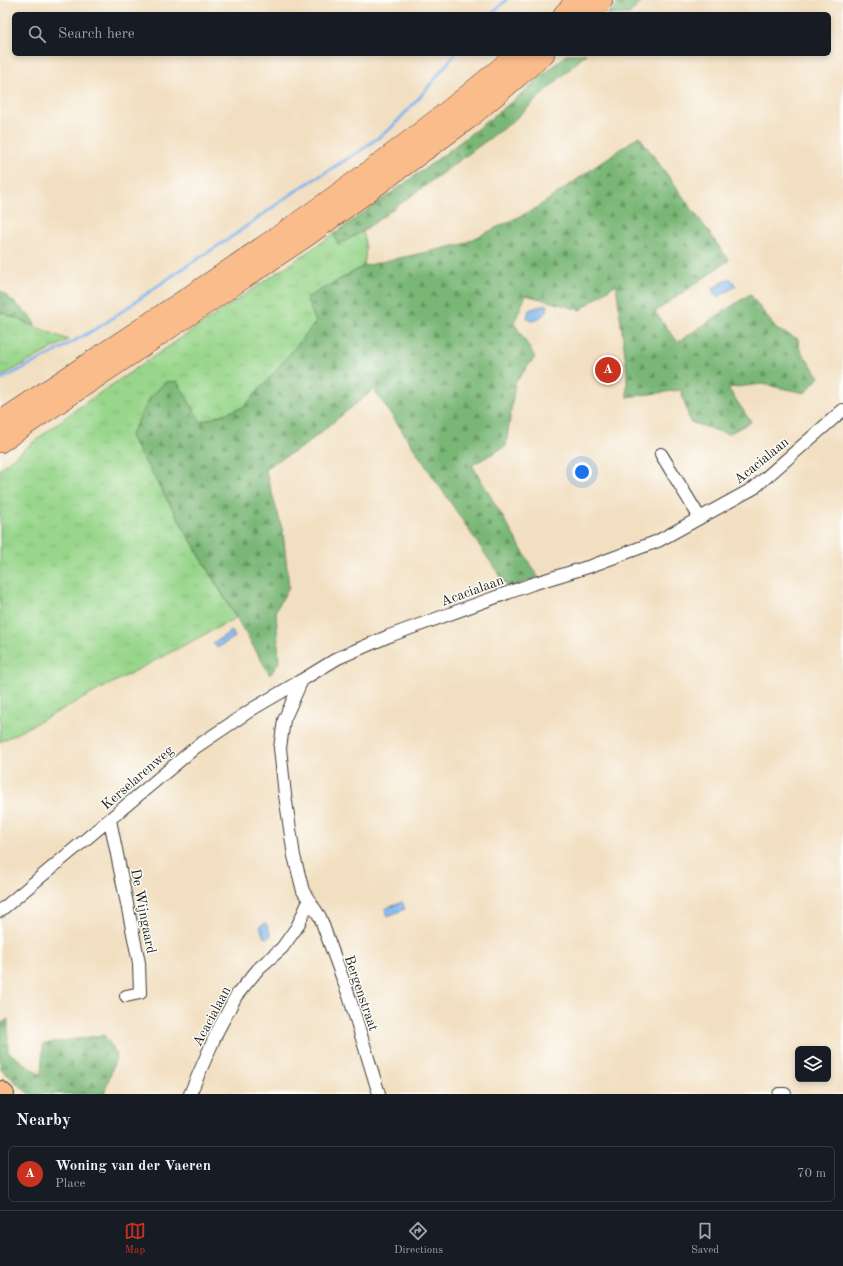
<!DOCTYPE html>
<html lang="en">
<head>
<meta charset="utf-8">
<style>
	:root { --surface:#171b24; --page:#242831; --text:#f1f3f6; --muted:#9ea1a6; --line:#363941; --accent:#c8321e }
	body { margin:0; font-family:"Old Standard TT",serif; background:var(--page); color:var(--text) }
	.controls { position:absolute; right:12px; bottom:12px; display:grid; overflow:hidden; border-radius:6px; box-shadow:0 2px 6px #0003 }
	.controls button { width:36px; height:36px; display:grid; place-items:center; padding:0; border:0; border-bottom:1px solid var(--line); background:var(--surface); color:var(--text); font:20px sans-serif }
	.you { position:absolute; left:582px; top:472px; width:14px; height:14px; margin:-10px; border:3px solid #fff; border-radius:50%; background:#1a73e8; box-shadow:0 0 0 6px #1a73e833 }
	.badge { display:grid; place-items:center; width:26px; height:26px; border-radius:50%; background:var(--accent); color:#fff; font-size:13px; font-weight:700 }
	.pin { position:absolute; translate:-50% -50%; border:2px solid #fff; box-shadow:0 1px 4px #0006 }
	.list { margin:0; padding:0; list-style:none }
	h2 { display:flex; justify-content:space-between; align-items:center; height:52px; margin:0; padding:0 16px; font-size:17px }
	h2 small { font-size:13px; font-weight:400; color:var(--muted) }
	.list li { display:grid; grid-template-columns:26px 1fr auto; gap:12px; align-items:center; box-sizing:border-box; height:56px; margin:0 8px 8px; padding:0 8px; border:1px solid var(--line); border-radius:6px }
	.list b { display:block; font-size:15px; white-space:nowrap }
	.list p { margin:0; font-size:13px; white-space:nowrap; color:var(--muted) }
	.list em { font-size:13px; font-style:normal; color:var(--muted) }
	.icon { flex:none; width:22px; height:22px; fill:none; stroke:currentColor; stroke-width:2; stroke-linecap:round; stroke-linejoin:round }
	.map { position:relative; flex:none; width:843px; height:1094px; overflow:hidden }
	.search { position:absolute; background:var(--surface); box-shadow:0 2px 6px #0003; left:12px; right:12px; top:12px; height:44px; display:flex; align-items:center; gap:10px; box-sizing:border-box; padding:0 14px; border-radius:6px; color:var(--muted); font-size:15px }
	.sheet { height:116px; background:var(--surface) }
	nav { display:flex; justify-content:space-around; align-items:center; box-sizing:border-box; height:56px; border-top:1px solid var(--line); background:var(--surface); font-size:11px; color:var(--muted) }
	nav a { display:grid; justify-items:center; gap:2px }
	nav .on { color:var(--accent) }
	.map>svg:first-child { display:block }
</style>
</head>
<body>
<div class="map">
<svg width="843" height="1094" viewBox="0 0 843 1094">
	<defs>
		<pattern id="grass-tufts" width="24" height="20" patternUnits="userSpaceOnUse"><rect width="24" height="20" fill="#98d68b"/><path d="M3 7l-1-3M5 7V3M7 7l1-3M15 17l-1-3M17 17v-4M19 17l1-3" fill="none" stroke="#82b777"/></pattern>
		<pattern id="forest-firs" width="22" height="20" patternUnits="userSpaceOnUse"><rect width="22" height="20" fill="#7ab777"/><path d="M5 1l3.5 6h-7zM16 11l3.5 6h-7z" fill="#639461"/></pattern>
	</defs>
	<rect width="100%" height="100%" fill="#fdfcf7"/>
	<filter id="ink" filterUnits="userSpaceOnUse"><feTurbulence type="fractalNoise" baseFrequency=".025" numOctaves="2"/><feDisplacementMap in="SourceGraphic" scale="8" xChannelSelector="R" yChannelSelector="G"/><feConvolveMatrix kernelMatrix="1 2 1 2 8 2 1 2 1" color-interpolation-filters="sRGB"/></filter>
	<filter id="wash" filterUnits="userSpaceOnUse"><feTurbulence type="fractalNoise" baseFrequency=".012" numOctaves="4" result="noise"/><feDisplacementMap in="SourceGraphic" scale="16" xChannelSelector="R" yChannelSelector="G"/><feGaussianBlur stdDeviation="0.9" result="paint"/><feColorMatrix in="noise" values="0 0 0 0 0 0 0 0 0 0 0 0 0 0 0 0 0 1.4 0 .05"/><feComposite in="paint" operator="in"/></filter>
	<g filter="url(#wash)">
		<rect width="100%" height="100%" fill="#f2dfc1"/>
		<!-- grass -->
		<path fill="url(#grass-tufts)" stroke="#5a7954" d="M 363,231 L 366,249 L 364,266 L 307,298 L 316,322 L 274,373 L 244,407 L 201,422 L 177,382 L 130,436 L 236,618 L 0,742 L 0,468 L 75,410 L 334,234 L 338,245 Z
			M 0,312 L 68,340 L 0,377 Z"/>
		<!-- forest -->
		<path fill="url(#forest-firs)" stroke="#4b6a4a" d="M 621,0 L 644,0 L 629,14 L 607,14 Z
			M 567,54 L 586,54 L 512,122 L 363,231 L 338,245 L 334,234 L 441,157 L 514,100 Z
			M 639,136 L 729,260 L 655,312 L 678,342 L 750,294 L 776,329 L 798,339 L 800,350 L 819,377 L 805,393 L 762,384 L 728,388 L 751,422 L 728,434 L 690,422 L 681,390 L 627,397 L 627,370 L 616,284 L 580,310 L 526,295 L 514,323 L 535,357 L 515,383 L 506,446 L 472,465 L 538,577 L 508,588 L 374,389 L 304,446 L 265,468 L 283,532 L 289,587 L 276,610 L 279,662 L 270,675 L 130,436 L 150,398 L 165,382 L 177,381 L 201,422 L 244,407 L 274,373 L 316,322 L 306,298 L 364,266 L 463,244 L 535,209 Z
			M 0,290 L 33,319 L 35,326 L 0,312 Z
			M 8,1019 L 8,1052 L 41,1075 L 43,1044 L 104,1035 L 117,1054 L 104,1094 L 29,1094 L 0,1068 L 0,1024 Z"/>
		<!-- water -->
		<path fill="#7eb6ee" stroke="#4d6985" d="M 730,278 L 736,286 L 717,298 L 712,289 Z
			M 544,305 L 548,305 L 547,311 L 537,320 L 531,321 L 527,318 L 529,310 Z
			M 232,631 L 235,637 L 217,648 L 213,643 Z
			M 402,902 L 405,909 L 388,916 L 385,909 Z
			M 266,923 L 271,936 L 264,938 L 260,926 Z"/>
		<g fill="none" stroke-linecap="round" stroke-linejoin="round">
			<!-- stream -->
			<path stroke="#7eb6ee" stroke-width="3" d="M 492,14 L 506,0
				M 0,380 L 55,352 L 104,324 L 179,271 L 230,238 L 297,190 L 360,151 L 390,129 L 420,97 L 455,54"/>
		</g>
	</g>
	<g filter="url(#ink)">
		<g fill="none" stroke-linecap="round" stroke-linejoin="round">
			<!-- minor casing -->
			<g stroke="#3c3935" stroke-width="14">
				<path id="minor" d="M 661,454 L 700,518
					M 110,820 L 139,963 L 140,993 L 126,996
					M 0,911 L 196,747 L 254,708 L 302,680
					M 190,1094 L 217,1032 L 236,996 L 259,968 L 282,948 L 297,927 L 309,901
					M 379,1094 L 349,996 L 320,917 L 303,891 L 294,856 L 285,795 L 280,748 L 284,720 L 302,680 L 338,658 L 389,636 L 532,584 L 591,566 L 658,541 L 754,488 L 843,410
					M 779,1094 L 785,1094"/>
			</g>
			<!-- primary casing -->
			<g stroke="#3c3935" stroke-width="20">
				<path id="primary" d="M 0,1090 L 5,1094"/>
			</g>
			<!-- motorway casing -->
			<g stroke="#3c3935" stroke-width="22">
				<path id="motorway" d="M 564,14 L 578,0
					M 587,14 L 602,0
					M 0,422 C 176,305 357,192 517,54
					M 0,442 L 308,235 L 469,118 L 544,54"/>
			</g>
			<!-- minor -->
			<use href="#minor" stroke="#fff" stroke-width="12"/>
			<!-- primary -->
			<use href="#primary" stroke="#fabc8b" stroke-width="18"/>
			<!-- motorway -->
			<use href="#motorway" stroke="#fabc8b" stroke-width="21"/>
		</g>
	</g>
	<g text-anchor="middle" stroke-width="3" stroke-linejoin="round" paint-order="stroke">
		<!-- street labels -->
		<g font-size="14" fill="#1c1c1c" stroke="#fdfcf7">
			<text transform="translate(761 460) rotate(-39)" y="5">Acacialaan</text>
			<text transform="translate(472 590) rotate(-20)" y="5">Acacialaan</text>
			<text transform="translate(137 777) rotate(-41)" y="5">Kerselarenweg</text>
			<text transform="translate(144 911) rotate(79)" y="5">De Wijngaard</text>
			<text transform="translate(362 993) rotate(71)" y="5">Bergenstraat</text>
			<text transform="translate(211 1016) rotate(-62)" y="5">Acacialaan</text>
		</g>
	</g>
</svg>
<div class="controls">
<button><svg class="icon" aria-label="layers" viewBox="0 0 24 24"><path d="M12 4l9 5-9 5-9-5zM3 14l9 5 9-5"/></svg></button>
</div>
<div class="you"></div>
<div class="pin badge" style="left:608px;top:370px">A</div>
<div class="search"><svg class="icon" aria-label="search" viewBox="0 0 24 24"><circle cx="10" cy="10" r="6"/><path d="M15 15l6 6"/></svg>Search here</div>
</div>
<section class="sheet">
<h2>Nearby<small></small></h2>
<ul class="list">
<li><span class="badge">A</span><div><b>Woning van der Vaeren</b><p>Place</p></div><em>70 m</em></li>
</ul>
</section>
<nav>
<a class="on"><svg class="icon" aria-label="map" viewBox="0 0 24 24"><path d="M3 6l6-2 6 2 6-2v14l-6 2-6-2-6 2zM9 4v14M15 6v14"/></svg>Map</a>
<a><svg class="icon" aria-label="directions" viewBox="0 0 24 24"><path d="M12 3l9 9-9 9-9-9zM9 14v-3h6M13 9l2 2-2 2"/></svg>Directions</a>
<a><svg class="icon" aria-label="saved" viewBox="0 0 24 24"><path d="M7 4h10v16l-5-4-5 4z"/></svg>Saved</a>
</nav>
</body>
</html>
